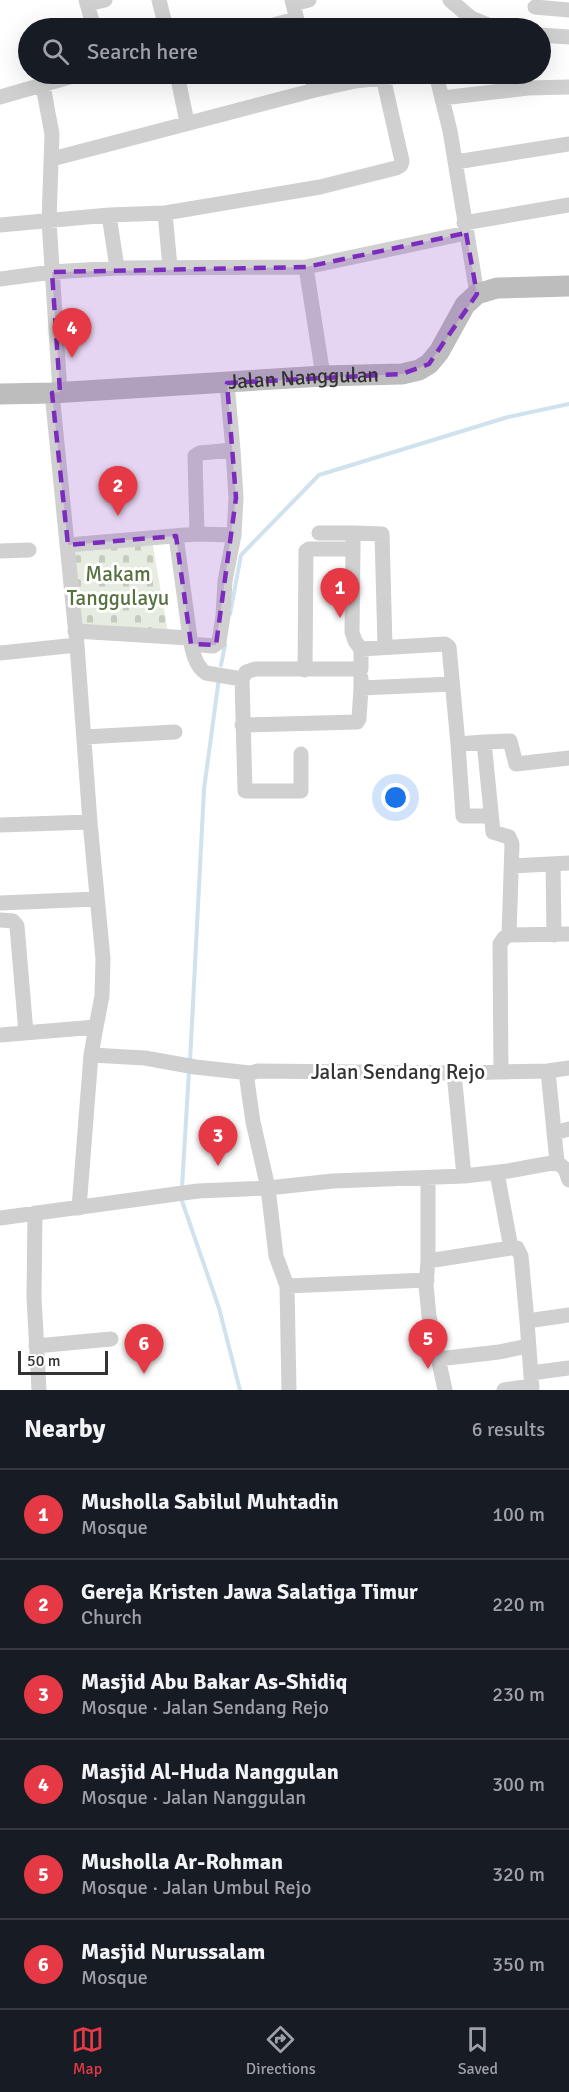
<!DOCTYPE html>
<html lang="en">
<head>
<meta charset="utf-8">
<style>
	:root { --surface:#171b24; --page:#242831; --text:#f1f3f6; --muted:#9ea1a6; --line:#363941; --accent:#e63946 }
	body { margin:0; font-family:Signika,sans-serif; background:var(--page); color:var(--text) }
	.scale { position:absolute; left:18px; bottom:15px; width:90px; box-sizing:border-box; padding-left:6px; border:3px solid #333; border-top:0; font-size:16px; line-height:21px; white-space:nowrap; color:#333; -webkit-text-stroke:4px #fff; paint-order:stroke }
	.you { position:absolute; left:396px; top:798px; width:21px; height:21px; margin:-15px; border:4px solid #fff; border-radius:50%; background:#1a73e8; box-shadow:0 0 0 9px #1a73e833 }
	.badge { display:grid; place-items:center; width:39px; height:39px; border-radius:50%; background:var(--accent); color:#fff; font-size:20px; font-weight:700 }
	.pin { position:absolute; translate:-50% -50px; filter:drop-shadow(0 2px 3px #0008) }
	.pin::after { content:''; position:absolute; top:32px; width:21px; height:18px; background:inherit; clip-path:polygon(0 0,100% 0,50% 100%) }
	.list { margin:0; padding:0; list-style:none }
	h2 { display:flex; justify-content:space-between; align-items:center; height:78px; margin:0; padding:0 24px; font-size:26px }
	h2 small { font-size:20px; font-weight:400; color:var(--muted) }
	.list li { display:grid; grid-template-columns:39px 1fr auto; gap:18px; align-items:center; box-sizing:border-box; height:90px; padding:0 24px; border-top:2px solid var(--line) }
	.list b { display:block; font-size:22px; white-space:nowrap }
	.list p { margin:0; font-size:20px; white-space:nowrap; color:var(--muted) }
	.list em { font-size:20px; font-style:normal; color:var(--muted) }
	.icon { flex:none; width:33px; height:33px; fill:none; stroke:currentColor; stroke-width:2; stroke-linecap:round; stroke-linejoin:round }
	.map { position:relative; flex:none; width:569px; height:1390px; overflow:hidden }
	.search { position:absolute; background:var(--surface); box-shadow:0 6px 24px #0002; left:18px; right:18px; top:18px; height:66px; display:flex; align-items:center; gap:15px; box-sizing:border-box; padding:0 21px; border-radius:33px; color:var(--muted); font-size:22px }
	.sheet { height:618px; background:var(--surface) }
	nav { display:flex; justify-content:space-around; align-items:center; box-sizing:border-box; height:84px; border-top:2px solid var(--line); background:var(--surface); font-size:16px; color:var(--muted) }
	nav a { display:grid; justify-items:center; gap:3px }
	nav .on { color:var(--accent) }
	.map>svg:first-child { display:block }
</style>
</head>
<body>
<div class="map">
<svg width="569" height="1390" viewBox="0 0 569 1390">
	<defs>
		<pattern id="cemetery-stones" width="16" height="16" patternUnits="userSpaceOnUse" patternTransform="scale(1.5)"><rect width="16" height="16" fill="#e6ecdf"/><path d="M2 7V4a2 2 0 0 1 4 0v3zM10 15v-3a2 2 0 0 1 4 0v3z" fill="#c6cbc0"/></pattern>
	</defs>
	<rect width="100%" height="100%" fill="#fff"/>
	<!-- cemetery -->
	<path fill="url(#cemetery-stones)" d="M 152,541 L 168,632 L 79,625 L 72,548 Z"/>
	<g fill="none" stroke-linecap="round" stroke-linejoin="round">
		<!-- stream -->
		<path stroke="#cfe2ee" stroke-width="4" d="M 230,614 L 241,555 L 319,475 L 508,417 L 569,404
			M 221,665 L 225,645
			M 190,1062 L 204,789 L 219,678
			M 182,1188 L 189,1070
			M 182,1196 L 182,1201 L 219,1308 L 240,1390"/>
		<!-- street -->
		<path stroke="#d0d0d0" stroke-width="15" d="M 86,0 L 94,28
			M 159,0 L 166,28
			M 292,0 L 299,28
			M 450,0 L 471,18 L 495,28
			M 87,4 L 105,0
			M 293,4 L 309,0
			M 535,7 L 569,10
			M 262,28 L 296,19
			M 540,35 L 569,37
			M 177,74 L 187,122
			M 311,74 L 315,90
			M 436,74 L 450,131 L 477,294
			M 43,86 L 52,134 L 49,221 L 60,392
			M 0,97 L 80,74
			M 442,98 L 528,88 L 569,87
			M 52,159 L 315,90 L 355,81 L 418,74
			M 456,162 L 569,144
			M 109,215 L 117,268
			M 464,223 L 569,205
			M 0,225 L 109,215 L 165,213
			M 170,267 L 165,213 L 320,187 L 396,168 L 401,165 L 402,161 L 383,77
			M 306,267 L 323,376
			M 0,279 L 52,272 L 117,268 L 306,267 L 466,233
			M 52,393 L 77,645 L 90,822 L 103,959 L 102,996 L 96,1027
			M 233,450 L 236,498 L 234,535
			M 319,533 L 353,533
			M 176,536 L 190,638
			M 68,545 L 197,534 L 195,456 L 200,453 L 233,450 L 227,383
			M 353,549 L 353,533 L 382,534 L 385,646
			M 0,551 L 29,550
			M 75,631 L 190,638 C 192,650 195,666 206,673 L 242,679
			M 191,644 L 213,646 L 219,642 L 223,616 L 225,581 L 234,535 L 197,534
			M 361,649 L 445,644 L 449,647 L 458,744 L 484,742 L 493,832 L 509,837 L 512,844 L 509,935
			M 0,653 L 77,645
			M 361,678 L 361,688 L 452,684
			M 242,725 L 357,722 L 359,719 L 361,688
			M 84,737 L 175,732
			M 484,742 L 510,741 L 516,764 L 569,758
			M 458,744 L 463,816 L 491,816
			M 301,754 L 301,791 L 245,791 L 242,679 L 246,672 L 255,669 L 361,669 L 361,649 L 355,641 L 352,632 L 353,549 L 309,549 L 306,551 L 305,670
			M 0,825 L 90,822
			M 553,864 L 554,935
			M 512,866 L 569,863
			M 0,903 L 97,899
			M 0,920 L 13,921 L 17,926 L 26,1033
			M 0,1035 L 96,1027 L 91,1055 L 79,1208
			M 91,1055 L 145,1058 L 195,1067 L 250,1073 L 258,1071 L 454,1073 L 548,1071 L 569,1068
			M 501,1072 L 500,944 L 504,938 L 509,935 L 569,934
			M 250,1073 L 247,1080 L 253,1122 L 268,1188 L 276,1256 L 287,1286 L 289,1390
			M 454,1073 L 464,1176
			M 554,1133 L 569,1129
			M 557,1162 L 565,1169 L 569,1180
			M 428,1178 L 428,1261 L 426,1285 L 429,1316 L 445,1390
			M 35,1213 L 34,1297 L 39,1390
			M 0,1218 L 198,1191 L 268,1188 L 333,1181 L 464,1176 L 508,1171 L 557,1162 L 548,1071
			M 511,1248 L 517,1248 L 521,1256 L 527,1321
			M 428,1261 L 511,1248 L 497,1173
			M 287,1286 L 427,1280
			M 36,1346 L 111,1339
			M 438,1359 L 499,1352 L 528,1346
			M 531,1373 L 569,1368
			M 504,1390 L 532,1386
			M 532,1390 L 527,1321 L 569,1315"/>
		<!-- secondary -->
		<path stroke="#bdbdbd" stroke-width="21" id="s1" d="M 0,394 L 52,393 L 323,376 L 402,374 L 419,370 L 429,364 L 439,352 L 465,305 L 477,294 L 497,288 L 569,286"/>
	</g>
	<!-- marked area -->
	<path fill="#7b2cbf" fill-opacity="0.2" stroke="#7b2cbf" stroke-width="4.5" stroke-dasharray="12 8" stroke-linejoin="round" d="M 466,233 L 477,294 L 429,364 L 402,374 L 227,383 L 236,498 L 216,645 L 191,644 L 176,536 L 68,545 L 52,393 L 60,392 L 52,272 L 306,267 Z"/>
	<g text-anchor="middle" stroke-width="6" stroke-linejoin="round" paint-order="stroke">
		<!-- street labels -->
		<g font-size="21" fill="#333" stroke="#fff">
			<text dy="7" stroke="none"><textPath href="#s1" startOffset="304">Jalan Nanggulan</textPath></text>
			<text x="398" y="1079">Jalan Sendang Rejo</text>
		</g>
		<!-- park labels -->
		<g font-size="21" fill="#56703f" stroke="#fff">
			<text x="118" y="581">Makam<tspan x="118" dy="24">Tanggulayu</tspan></text>
		</g>
	</g>
</svg>
<div class="scale">50 m</div>
<div class="you"></div>
<div class="pin badge" style="left:340px;top:618px">1</div>
<div class="pin badge" style="left:118px;top:516px">2</div>
<div class="pin badge" style="left:218px;top:1166px">3</div>
<div class="pin badge" style="left:72px;top:358px">4</div>
<div class="pin badge" style="left:428px;top:1369px">5</div>
<div class="pin badge" style="left:144px;top:1374px">6</div>
<div class="search"><svg class="icon" aria-label="search" viewBox="0 0 24 24"><circle cx="10" cy="10" r="6"/><path d="M15 15l6 6"/></svg>Search here</div>
</div>
<section class="sheet">
<h2>Nearby<small>6 results</small></h2>
<ul class="list">
<li><span class="badge">1</span><div><b>Musholla Sabilul Muhtadin</b><p>Mosque</p></div><em>100 m</em></li>
<li><span class="badge">2</span><div><b>Gereja Kristen Jawa Salatiga Timur</b><p>Church</p></div><em>220 m</em></li>
<li><span class="badge">3</span><div><b>Masjid Abu Bakar As-Shidiq</b><p>Mosque · Jalan Sendang Rejo</p></div><em>230 m</em></li>
<li><span class="badge">4</span><div><b>Masjid Al-Huda Nanggulan</b><p>Mosque · Jalan Nanggulan</p></div><em>300 m</em></li>
<li><span class="badge">5</span><div><b>Musholla Ar-Rohman</b><p>Mosque · Jalan Umbul Rejo</p></div><em>320 m</em></li>
<li><span class="badge">6</span><div><b>Masjid Nurussalam</b><p>Mosque</p></div><em>350 m</em></li>
</ul>
</section>
<nav>
<a class="on"><svg class="icon" aria-label="map" viewBox="0 0 24 24"><path d="M3 6l6-2 6 2 6-2v14l-6 2-6-2-6 2zM9 4v14M15 6v14"/></svg>Map</a>
<a><svg class="icon" aria-label="directions" viewBox="0 0 24 24"><path d="M12 3l9 9-9 9-9-9zM9 14v-3h6M13 9l2 2-2 2"/></svg>Directions</a>
<a><svg class="icon" aria-label="saved" viewBox="0 0 24 24"><path d="M7 4h10v16l-5-4-5 4z"/></svg>Saved</a>
</nav>
</body>
</html>
